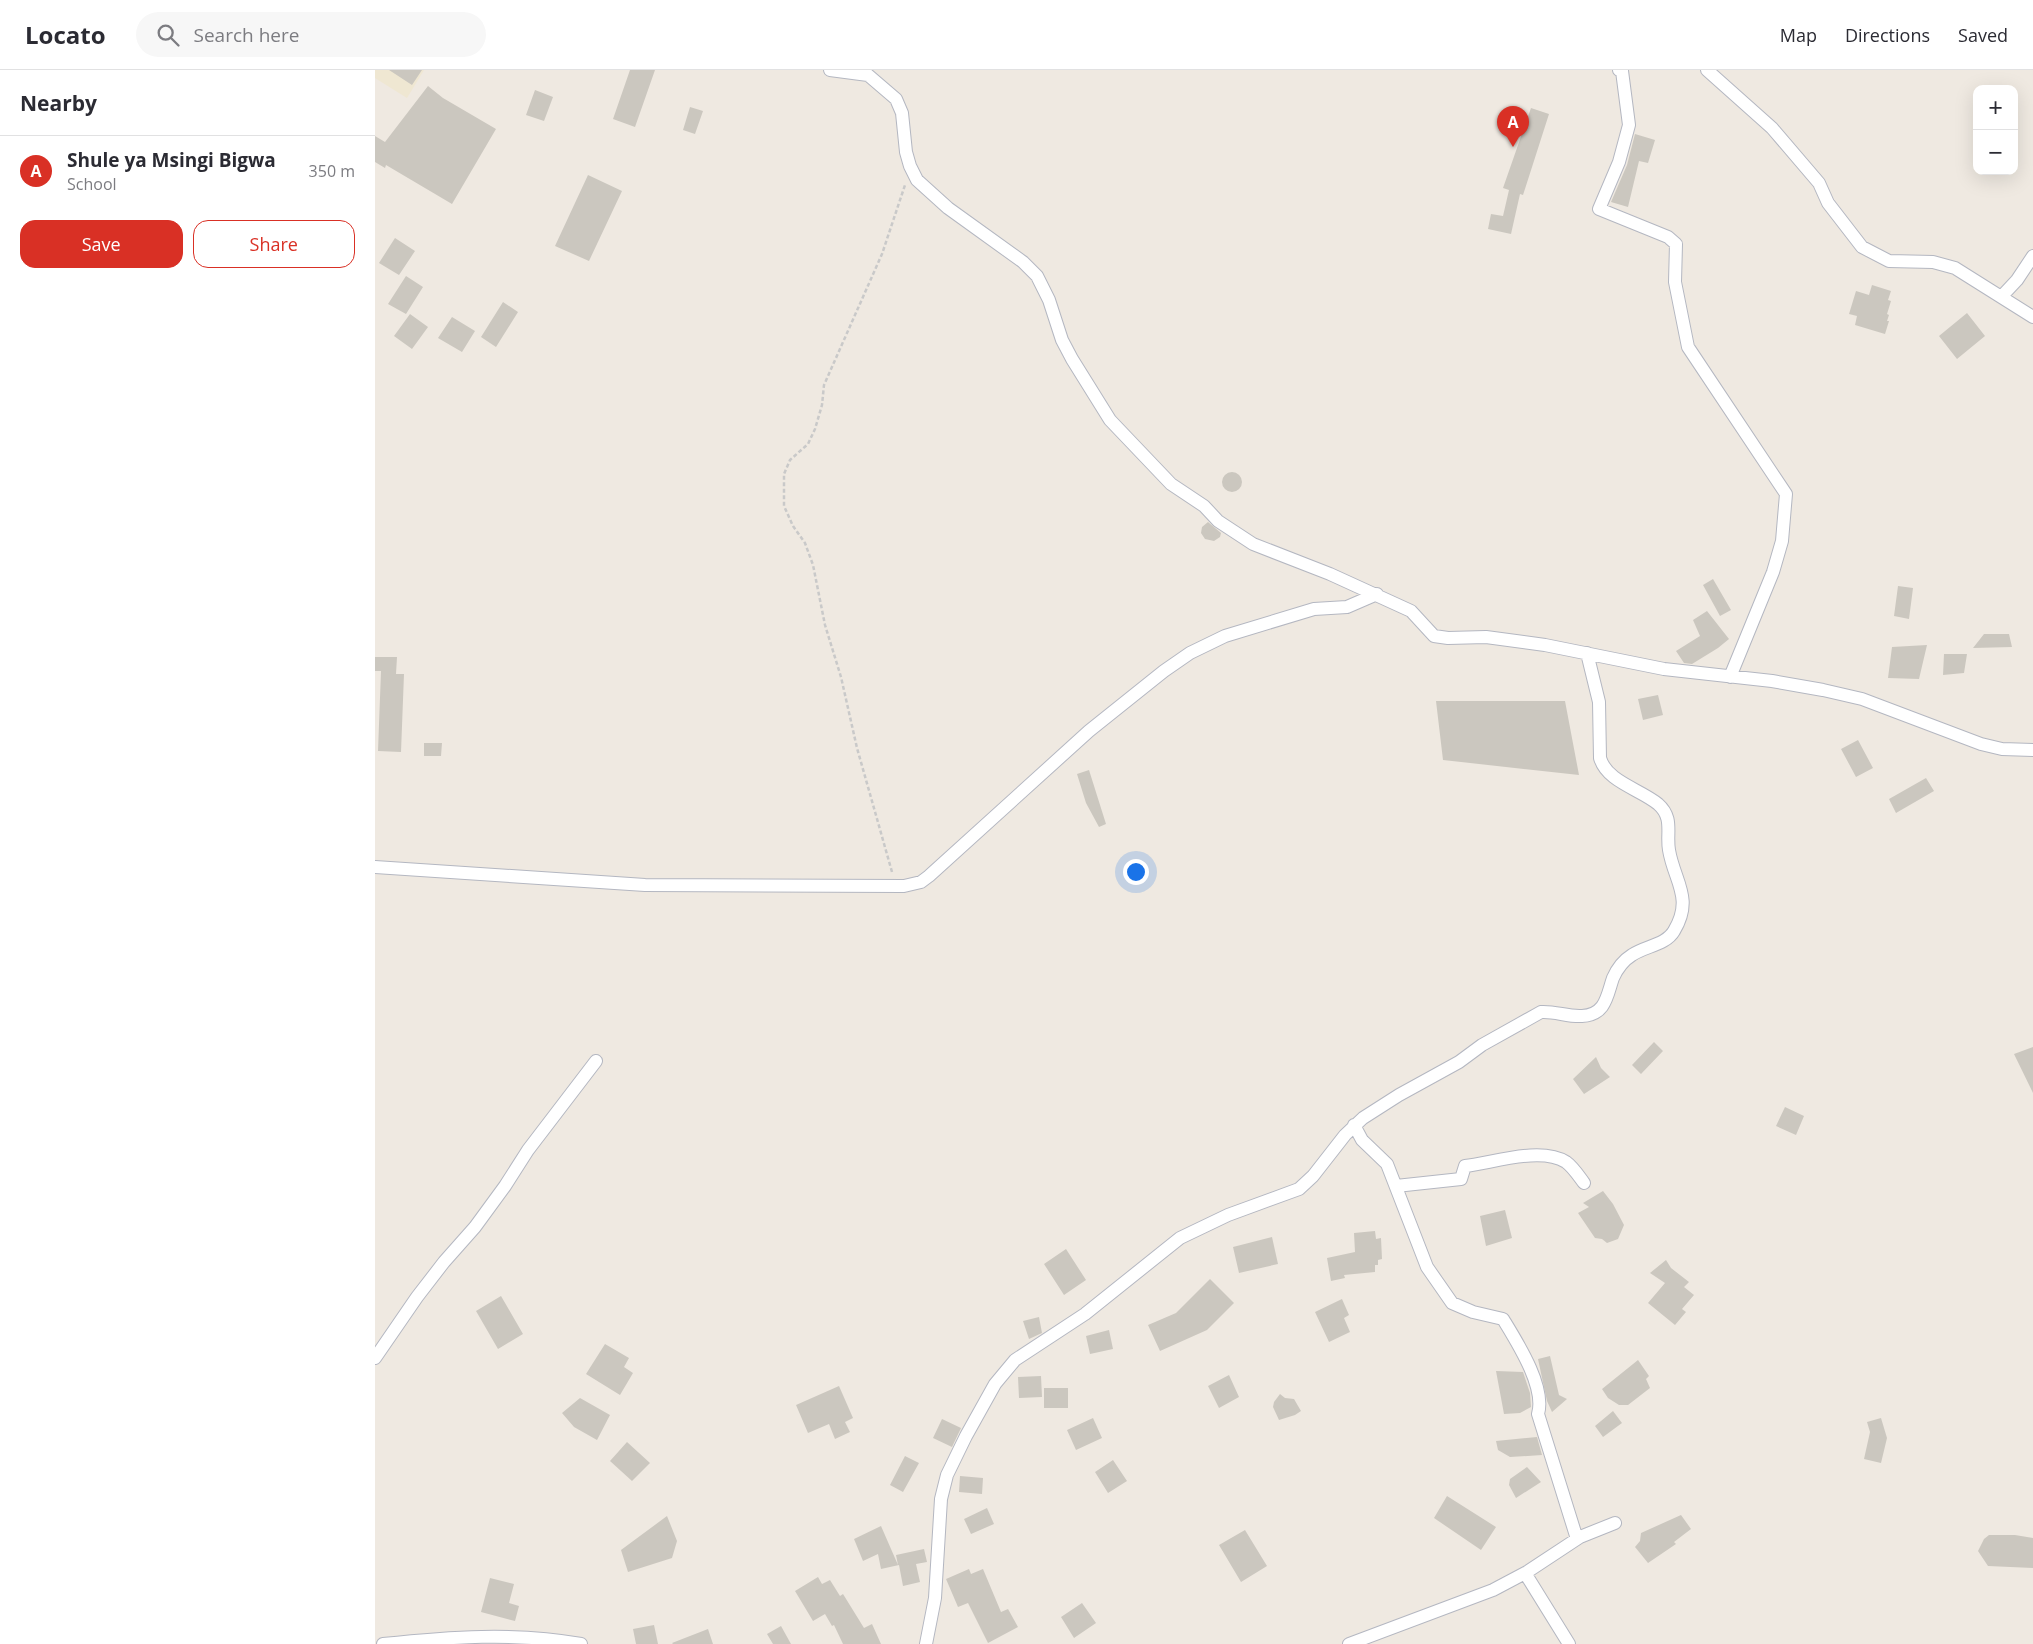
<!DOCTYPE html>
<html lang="en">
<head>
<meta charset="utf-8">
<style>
	:root { --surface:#fff; --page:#f7f7f7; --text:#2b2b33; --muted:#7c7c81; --line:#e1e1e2; --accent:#d93025 }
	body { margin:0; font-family:"Open Sans",sans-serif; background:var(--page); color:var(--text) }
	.controls { position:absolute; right:15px; top:15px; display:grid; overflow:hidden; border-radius:10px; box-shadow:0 5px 20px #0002 }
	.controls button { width:45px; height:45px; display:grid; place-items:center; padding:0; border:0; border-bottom:1px solid var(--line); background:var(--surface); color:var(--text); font:25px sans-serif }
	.you { position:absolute; left:760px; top:801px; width:18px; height:18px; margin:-12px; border:4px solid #fff; border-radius:50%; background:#1a73e8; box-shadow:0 0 0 8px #1a73e833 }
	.badge { display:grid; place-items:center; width:32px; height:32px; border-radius:50%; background:var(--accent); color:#fff; font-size:16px; font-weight:700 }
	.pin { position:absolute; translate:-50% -41px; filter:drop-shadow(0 1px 2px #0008) }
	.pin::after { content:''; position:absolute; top:26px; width:18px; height:15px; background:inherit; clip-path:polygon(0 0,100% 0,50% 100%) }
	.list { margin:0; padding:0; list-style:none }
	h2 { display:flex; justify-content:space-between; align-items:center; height:65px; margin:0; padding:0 20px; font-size:21px }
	h2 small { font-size:16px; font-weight:400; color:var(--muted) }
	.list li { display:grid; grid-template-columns:32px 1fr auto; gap:15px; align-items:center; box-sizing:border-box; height:70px; padding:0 20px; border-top:1px solid var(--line) }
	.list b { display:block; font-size:19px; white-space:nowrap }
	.list p { margin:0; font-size:16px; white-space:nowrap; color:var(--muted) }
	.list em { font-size:16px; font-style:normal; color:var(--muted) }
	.actions { display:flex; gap:10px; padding:15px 20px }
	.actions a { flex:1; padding:11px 0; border:1px solid var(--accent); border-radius:15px; text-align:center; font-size:18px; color:var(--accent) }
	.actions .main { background:var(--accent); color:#fff }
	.icon { flex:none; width:28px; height:28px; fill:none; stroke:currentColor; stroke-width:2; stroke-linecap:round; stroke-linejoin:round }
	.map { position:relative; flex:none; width:1658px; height:1574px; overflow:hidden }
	header { display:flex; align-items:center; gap:30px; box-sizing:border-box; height:70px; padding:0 25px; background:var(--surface); border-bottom:1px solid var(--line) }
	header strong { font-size:24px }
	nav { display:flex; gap:28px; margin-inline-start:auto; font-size:18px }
	.search { width:350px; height:45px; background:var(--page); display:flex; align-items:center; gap:12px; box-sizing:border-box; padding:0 18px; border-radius:28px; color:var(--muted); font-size:19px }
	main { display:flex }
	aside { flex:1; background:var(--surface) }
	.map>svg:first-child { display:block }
</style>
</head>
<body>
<header>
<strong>Locato</strong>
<div class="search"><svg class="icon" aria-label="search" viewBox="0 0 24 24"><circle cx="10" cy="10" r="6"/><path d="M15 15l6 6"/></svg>Search here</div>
<nav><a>Map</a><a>Directions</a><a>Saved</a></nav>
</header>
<main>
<aside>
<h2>Nearby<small></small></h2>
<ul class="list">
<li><span class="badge">A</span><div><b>Shule ya Msingi Bigwa</b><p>School</p></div><em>350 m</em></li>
</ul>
<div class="actions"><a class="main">Save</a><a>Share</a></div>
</aside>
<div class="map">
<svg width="1658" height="1574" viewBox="0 0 1658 1574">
	<rect width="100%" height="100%" fill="#efe9e1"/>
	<!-- education -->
	<path fill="#efe7d2" d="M 0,0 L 49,0 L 32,28 L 0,8 Z"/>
	<!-- building -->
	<path fill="#cbc7bf" d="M 14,0 L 47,0 L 37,15 Z
		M 255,0 L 280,0 L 260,57 L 238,49 Z
		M 53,16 L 68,28 L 121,59 L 77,134 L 11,95 L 10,98 L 0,92 L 0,66 L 10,72 Z
		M 160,20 L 178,27 L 169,51 L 151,45 Z
		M 315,37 L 328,41 L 320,64 L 308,60 Z
		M 1156,38 L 1174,44 L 1148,125 L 1145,124 L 1136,164 L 1113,159 L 1116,144 L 1128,146 L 1134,120 L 1128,118 Z
		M 1260,64 L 1280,70 L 1273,93 L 1264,91 L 1253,137 L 1236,132 L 1252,95 Z
		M 213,105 L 247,121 L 214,191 L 180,176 Z
		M 20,168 L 40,181 L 24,205 L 4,193 Z
		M 31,206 L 48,217 L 31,244 L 13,234 Z
		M 1497,215 L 1516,221 L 1513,230 L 1516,231 L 1512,244 L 1514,245 L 1512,251 L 1514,251 L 1510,264 L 1480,255 L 1482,246 L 1474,244 L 1481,221 L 1494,225 Z
		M 128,232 L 143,242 L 121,277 L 106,267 Z
		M 1592,243 L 1610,266 L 1582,289 L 1564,266 Z
		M 35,244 L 53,257 L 37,279 L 19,266 Z
		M 77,247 L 100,261 L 87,282 L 63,268 Z
		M847 412a10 10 0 1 1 20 0a10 10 0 1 1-20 0Z
		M 833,452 L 846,463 L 845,467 L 839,471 L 830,469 L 826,463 L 827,457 Z
		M 1338,509 L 1356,540 L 1345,546 L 1328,515 Z
		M 1523,516 L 1538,518 L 1534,549 L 1519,546 Z
		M 1332,541 L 1354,569 L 1343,578 L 1317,594 L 1309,593 L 1301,581 L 1325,566 L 1318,550 Z
		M 1609,564 L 1634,564 L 1637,577 L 1598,578 Z
		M 1552,575 L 1544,609 L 1513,608 L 1517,577 Z
		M 1569,584 L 1592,584 L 1589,603 L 1568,605 Z
		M 0,587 L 22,587 L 21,604 L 29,604 L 26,682 L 3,681 L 6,601 L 0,601 Z
		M 1283,625 L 1288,645 L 1268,650 L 1263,629 Z
		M 1061,631 L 1190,631 L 1204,705 L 1068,690 Z
		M 1483,670 L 1498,698 L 1481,707 L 1466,679 Z
		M 49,673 L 67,673 L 66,686 L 49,686 Z
		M 714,700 L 731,754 L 724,757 L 711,733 L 702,704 Z
		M 1551,708 L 1559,721 L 1521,743 L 1514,729 Z
		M 1279,972 L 1288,981 L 1266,1004 L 1257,995 Z
		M 1658,977 L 1658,1023 L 1639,984 Z
		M 1221,987 L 1226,998 L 1235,1007 L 1209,1024 L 1198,1009 Z
		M 1410,1037 L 1429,1046 L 1421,1065 L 1401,1056 Z
		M 1228,1121 L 1238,1134 L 1249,1155 L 1243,1169 L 1232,1173 L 1227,1169 L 1220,1168 L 1203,1143 L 1214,1137 L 1208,1133 Z
		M 1130,1140 L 1137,1168 L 1111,1176 L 1105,1146 Z
		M 1000,1161 L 1001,1169 L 1006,1168 L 1007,1189 L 1003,1190 L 1003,1195 L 1000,1195 L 1000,1202 L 969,1205 L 970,1208 L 956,1211 L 952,1188 L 980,1182 L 979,1163 Z
		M 897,1167 L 903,1194 L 864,1203 L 858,1177 Z
		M 691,1179 L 711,1210 L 689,1225 L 669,1194 Z
		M 1291,1190 L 1296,1198 L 1314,1212 L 1309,1217 L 1319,1225 L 1307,1239 L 1311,1242 L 1300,1255 L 1273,1233 L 1290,1213 L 1275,1203 Z
		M 835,1209 L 859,1233 L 832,1260 L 785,1281 L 773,1255 L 801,1243 Z
		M 126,1226 L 148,1264 L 123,1279 L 101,1241 Z
		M 967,1229 L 974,1245 L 969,1248 L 975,1262 L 954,1272 L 940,1242 Z
		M 664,1247 L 667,1263 L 654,1269 L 648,1251 Z
		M 734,1260 L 738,1279 L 715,1284 L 711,1266 Z
		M 230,1274 L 254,1288 L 249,1297 L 258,1303 L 245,1325 L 211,1304 Z
		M 1175,1286 L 1184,1325 L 1192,1329 L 1177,1342 L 1172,1331 L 1163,1289 Z
		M 1263,1290 L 1274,1306 L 1271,1309 L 1275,1318 L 1253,1335 L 1244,1335 L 1233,1328 L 1227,1319 Z
		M 1121,1301 L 1148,1302 L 1155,1323 L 1156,1337 L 1145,1343 L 1129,1344 Z
		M 854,1305 L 864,1327 L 844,1338 L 833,1316 Z
		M 666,1306 L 667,1327 L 644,1328 L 643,1307 Z
		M 464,1316 L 478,1348 L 470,1352 L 475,1362 L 460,1369 L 454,1354 L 433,1363 L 421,1335 Z
		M 669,1318 L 693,1318 L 693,1338 L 669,1338 Z
		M 905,1324 L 910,1328 L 919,1329 L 926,1341 L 920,1345 L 904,1350 L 898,1337 L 899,1332 Z
		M 205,1328 L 235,1345 L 222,1370 L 199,1357 L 187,1343 Z
		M 1238,1341 L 1247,1353 L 1228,1367 L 1220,1356 Z
		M 718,1348 L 727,1368 L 701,1380 L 692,1360 Z
		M 1506,1348 L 1512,1368 L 1506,1393 L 1489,1389 L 1495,1362 L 1492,1352 Z
		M 567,1349 L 586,1358 L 577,1377 L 558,1368 Z
		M 1162,1367 L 1167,1385 L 1135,1387 L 1123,1380 L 1121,1371 Z
		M 252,1372 L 275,1393 L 257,1411 L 235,1391 Z
		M 530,1386 L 544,1393 L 528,1422 L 515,1415 Z
		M 738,1390 L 752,1411 L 733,1423 L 720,1402 Z
		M 1152,1397 L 1166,1412 L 1141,1428 L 1134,1415 L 1135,1409 Z
		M 585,1406 L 608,1408 L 607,1424 L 584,1422 Z
		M 1072,1426 L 1121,1457 L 1106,1480 L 1059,1448 Z
		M 612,1438 L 619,1454 L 596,1464 L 589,1449 Z
		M 1306,1445 L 1316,1459 L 1299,1472 L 1301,1474 L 1273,1493 L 1260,1477 L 1265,1471 L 1266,1463 Z
		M 292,1446 L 302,1471 L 297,1488 L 253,1502 L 246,1480 Z
		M 506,1456 L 523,1495 L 521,1485 L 549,1479 L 552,1492 L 541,1494 L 545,1512 L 528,1516 L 524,1495 L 506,1499 L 503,1484 L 488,1491 L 479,1469 Z
		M 870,1460 L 892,1496 L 866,1512 L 844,1475 Z
		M 1614,1465 L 1640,1465 L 1658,1468 L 1658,1498 L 1613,1496 L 1603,1481 L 1609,1469 Z
		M 594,1499 L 596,1504 L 608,1499 L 626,1542 L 633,1539 L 643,1557 L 613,1573 L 593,1533 L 583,1537 L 571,1509 Z
		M 443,1507 L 447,1514 L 455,1510 L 465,1526 L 468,1524 L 489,1558 L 497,1554 L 506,1574 L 468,1574 L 459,1555 L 457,1556 L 450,1544 L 438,1551 L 420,1521 Z
		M 115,1508 L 139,1514 L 134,1533 L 144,1536 L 140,1551 L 106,1542 Z
		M 707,1533 L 721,1553 L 699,1568 L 686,1547 Z
		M 279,1555 L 283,1574 L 261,1574 L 258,1559 Z
		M 406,1556 L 416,1574 L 398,1574 L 392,1564 Z
		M 333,1559 L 338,1574 L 298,1574 L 297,1573 Z"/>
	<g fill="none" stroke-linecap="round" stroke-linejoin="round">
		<!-- street casing -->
		<g stroke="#b4b7c1" stroke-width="14">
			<path id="street" d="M 455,0 L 493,5 L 521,29 L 527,43 L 531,82 L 535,96 L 542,110 L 573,138 L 648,192 L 662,206 L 674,230 L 687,270 L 697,289 L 735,350 L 796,414 L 829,436 L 843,451 L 878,474 L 955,504 L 1036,541 L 1059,566 L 1073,568 L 1111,567 L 1170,575 L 1289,599 L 1397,611 L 1448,620 L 1487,629 L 1606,674 L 1627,679 L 1658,680
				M 1244,0 L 1247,1 L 1254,55 L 1244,92 L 1224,139 L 1293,167 L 1301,174 L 1300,212 L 1313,277 L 1411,424 L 1407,471 L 1398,502 L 1355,607
				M 1332,0 L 1397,58 L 1444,113 L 1453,133 L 1487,177 L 1514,191 L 1558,192 L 1580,198 L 1658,247
				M 1627,226 L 1642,210 L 1658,186
				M 0,797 L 270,815 L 529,816 L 546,812 L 554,806 L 714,661 L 789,601 L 815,583 L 850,566 L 939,539 L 972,537 L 1002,524
				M 979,1055 L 987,1070 L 1012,1094 L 1052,1197 L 1077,1233 L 1098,1242 L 1128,1249 C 1142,1272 1171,1317 1163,1344 L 1202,1469
				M 1021,1116 L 1086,1109 L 1090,1096 C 1117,1093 1166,1076 1191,1092 C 1198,1097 1203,1105 1209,1113
				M 0,1288 L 42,1227 L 69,1192 L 100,1157 L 130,1116 L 153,1080 L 221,991
				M 1150,1503 L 1194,1574
				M 8,1574 C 73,1567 141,1562 206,1574
				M 551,1574 L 560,1528 L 566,1429 L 572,1405 L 591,1366 L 620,1314 L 640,1290 L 710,1244 L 805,1168 L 853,1145 L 924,1119 L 938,1106 L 970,1065 L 988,1048 L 1024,1025 L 1084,992 L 1107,975 L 1166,942 C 1180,941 1193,947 1207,946 C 1231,945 1232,925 1238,908 C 1242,899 1249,890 1257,885 C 1270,876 1291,875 1299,861 C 1319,828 1299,811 1294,780 C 1291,763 1299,748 1283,734 C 1265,719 1232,712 1225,688 L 1224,632 L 1212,583
				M 974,1574 L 1118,1520 L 1152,1502 L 1205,1467 L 1240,1453"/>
		</g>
		<!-- path -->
		<path stroke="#c9c9c9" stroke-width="2.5" stroke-dasharray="4 2.5" stroke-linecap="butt" d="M 517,802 L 482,678 L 466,607 L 450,555 L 438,495 L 430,473 L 418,456 L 409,436 L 409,404 L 415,390 L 433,374 L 440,359 L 447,335 L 449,315 L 507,184 L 530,115"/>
		<!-- street -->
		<use href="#street" stroke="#fff" stroke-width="12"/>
	</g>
</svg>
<div class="controls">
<button>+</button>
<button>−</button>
</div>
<div class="you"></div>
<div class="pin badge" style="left:1138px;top:77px">A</div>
</div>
</main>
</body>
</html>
